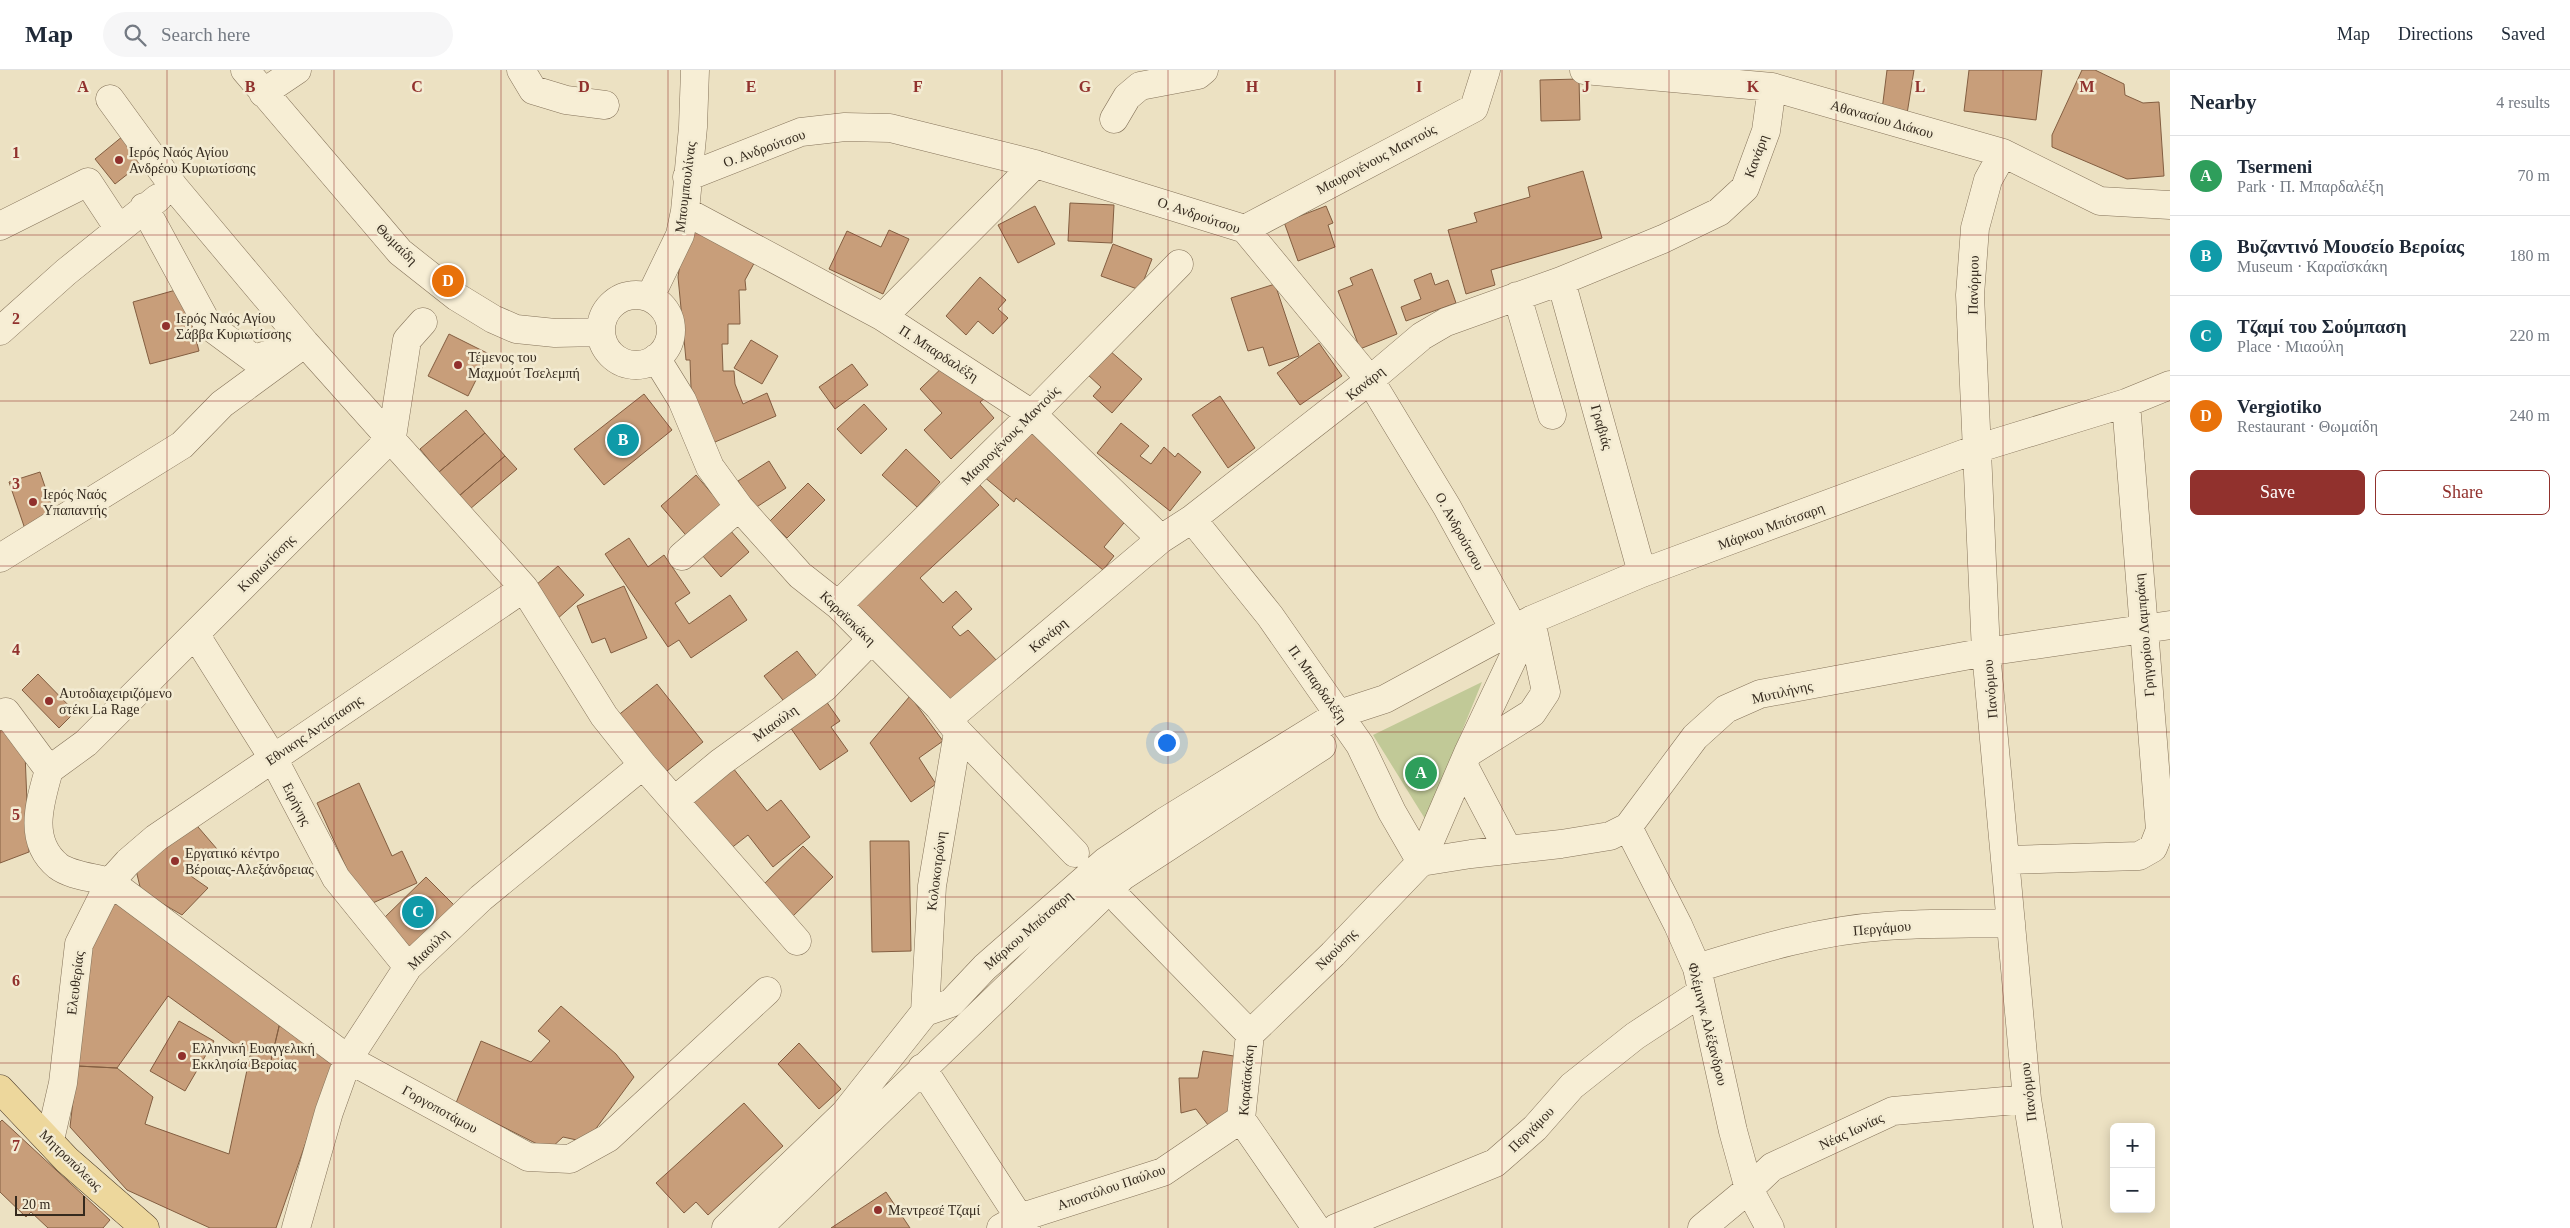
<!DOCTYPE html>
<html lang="en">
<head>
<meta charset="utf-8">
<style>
	:root { --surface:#fff; --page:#f6f6f7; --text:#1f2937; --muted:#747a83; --line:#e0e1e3; --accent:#91312d }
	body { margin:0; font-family:Georgia,serif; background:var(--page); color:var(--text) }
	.controls { position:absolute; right:15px; bottom:15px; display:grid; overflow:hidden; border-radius:8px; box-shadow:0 2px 12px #0003 }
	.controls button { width:45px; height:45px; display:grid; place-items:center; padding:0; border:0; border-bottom:1px solid var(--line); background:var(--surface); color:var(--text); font:25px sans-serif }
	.scale { position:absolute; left:15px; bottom:12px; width:70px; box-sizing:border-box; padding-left:5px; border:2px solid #352a1e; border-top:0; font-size:14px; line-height:18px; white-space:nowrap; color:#352a1e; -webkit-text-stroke:4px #f3ebd2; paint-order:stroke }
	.you { position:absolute; left:1166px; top:672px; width:18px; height:18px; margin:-12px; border:4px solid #fff; border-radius:50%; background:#1a73e8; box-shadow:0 0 0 8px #1a73e833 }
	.badge { display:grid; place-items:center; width:32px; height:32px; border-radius:50%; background:var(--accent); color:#fff; font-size:16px; font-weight:700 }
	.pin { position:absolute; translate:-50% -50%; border:2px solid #fff; box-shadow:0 1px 5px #0006 }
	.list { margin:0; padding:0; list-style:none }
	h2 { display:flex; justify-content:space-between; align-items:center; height:65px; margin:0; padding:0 20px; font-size:21px }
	h2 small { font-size:16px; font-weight:400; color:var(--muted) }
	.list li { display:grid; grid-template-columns:32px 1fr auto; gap:15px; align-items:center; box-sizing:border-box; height:80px; padding:0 20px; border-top:1px solid var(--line) }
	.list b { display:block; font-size:19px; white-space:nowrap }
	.list p { margin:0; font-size:16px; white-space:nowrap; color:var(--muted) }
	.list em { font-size:16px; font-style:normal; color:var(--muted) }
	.actions { display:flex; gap:10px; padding:15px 20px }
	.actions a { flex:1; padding:11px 0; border:1px solid var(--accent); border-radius:8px; text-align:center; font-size:18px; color:var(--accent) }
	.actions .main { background:var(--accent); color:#fff }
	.icon { flex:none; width:28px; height:28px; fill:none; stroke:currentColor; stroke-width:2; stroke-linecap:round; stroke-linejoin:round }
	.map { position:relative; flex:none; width:2170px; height:1158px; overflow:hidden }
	header { display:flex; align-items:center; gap:30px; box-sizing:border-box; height:70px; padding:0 25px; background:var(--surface); border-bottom:1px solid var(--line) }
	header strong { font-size:24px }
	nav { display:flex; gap:28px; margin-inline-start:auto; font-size:18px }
	.search { width:350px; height:45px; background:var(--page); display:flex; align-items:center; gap:12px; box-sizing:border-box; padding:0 18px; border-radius:28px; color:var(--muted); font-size:19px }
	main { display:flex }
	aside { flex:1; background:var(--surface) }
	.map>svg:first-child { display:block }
</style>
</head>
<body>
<header>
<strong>Map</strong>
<div class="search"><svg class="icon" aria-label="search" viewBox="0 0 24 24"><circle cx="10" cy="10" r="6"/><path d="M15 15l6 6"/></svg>Search here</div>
<nav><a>Map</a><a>Directions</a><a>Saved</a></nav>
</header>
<main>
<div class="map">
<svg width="2170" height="1158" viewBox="0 0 2170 1158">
	<rect width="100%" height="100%" fill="#ece1c2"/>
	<!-- green -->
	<path fill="#c1c997" d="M 1482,612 L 1429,742 L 1427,752 L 1373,665 Z"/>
	<!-- building -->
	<path fill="#c89e7a" stroke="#835e41" d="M 1887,0 L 1914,0 L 1907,44 L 1882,40 Z
		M 1969,0 L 2042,0 L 2036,50 L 1964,41 Z
		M 2082,0 L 2095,0 L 2124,14 L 2125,25 L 2143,33 L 2159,32 L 2164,106 L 2127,109 L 2052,77 L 2052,65 Z
		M 1579,9 L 1580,50 L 1541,51 L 1540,10 Z
		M 123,66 L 143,92 L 115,114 L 95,89 Z
		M 1583,101 L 1602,168 L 1491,200 L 1495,215 L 1466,224 L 1448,160 L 1477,152 L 1474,143 L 1530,127 L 1528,117 Z
		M 1070,133 L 1114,135 L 1112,173 L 1068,171 Z
		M 1035,136 L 1055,174 L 1018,193 L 998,155 Z
		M 1326,136 L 1333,153 L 1328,155 L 1335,177 L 1298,191 L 1284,152 Z
		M 699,154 L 758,186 L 745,210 L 746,220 L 739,220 L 740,254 L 728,254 L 728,274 L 722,274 L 723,301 L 734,301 L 735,314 L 743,334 L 767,323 L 776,346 L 708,375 L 691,318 L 690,290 L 686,290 L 678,207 L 681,187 Z
		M 889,160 L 909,169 L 883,224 L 829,199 L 847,161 L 881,177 Z
		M 1113,174 L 1152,189 L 1140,220 L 1101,206 Z
		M 1372,199 L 1397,264 L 1360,279 L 1338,221 L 1353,215 L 1350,208 Z
		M 1431,203 L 1435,215 L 1448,210 L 1456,233 L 1406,251 L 1401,237 L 1421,229 L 1414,210 Z
		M 980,207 L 1006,230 L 998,239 L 1008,248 L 993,264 L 978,251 L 966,265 L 946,246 Z
		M 1275,214 L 1299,286 L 1269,296 L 1263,277 L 1248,281 L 1231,228 Z
		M 183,218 L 199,281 L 150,294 L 133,232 Z
		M 449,264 L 489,284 L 468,326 L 428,306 Z
		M 751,270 L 778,286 L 762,314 L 734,298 Z
		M 1319,273 L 1342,306 L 1300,335 L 1277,303 Z
		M 1109,280 L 1142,309 L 1112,343 L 1093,326 L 1101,317 L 1087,304 Z
		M 950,290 L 985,328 L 980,332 L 994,348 L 951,389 L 924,360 L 942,343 L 920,319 Z
		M 852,294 L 868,315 L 835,339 L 819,317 Z
		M 644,324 L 672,360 L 604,415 L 574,379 Z
		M 1220,326 L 1255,378 L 1228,398 L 1192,345 Z
		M 864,334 L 887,359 L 861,384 L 837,359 Z
		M 466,340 L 485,363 L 439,402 L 420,379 Z
		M 1121,353 L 1149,376 L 1140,386 L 1151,394 L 1164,377 L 1175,387 L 1178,383 L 1201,402 L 1170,441 L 1097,383 Z
		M 1026,354 L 1133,442 L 1104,477 L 1114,486 L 1103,500 L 1016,428 L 1014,432 L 983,406 Z
		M 485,363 L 505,386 L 459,426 L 439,402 Z
		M 906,379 L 940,412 L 917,437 L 882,405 Z
		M 505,386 L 517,399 L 470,439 L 459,426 Z
		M 769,391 L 786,418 L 755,438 L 738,411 Z
		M 40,402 L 57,452 L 26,462 L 9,412 Z
		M 696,405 L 725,439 L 690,470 L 661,436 Z
		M 976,411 L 999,435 L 920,508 L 943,533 L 956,521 L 972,539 L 952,557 L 960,566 L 968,560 L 998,592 L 949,637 L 849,529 Z
		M 808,413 L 825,430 L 787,468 L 770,451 Z
		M 730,460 L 749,482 L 721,507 L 702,485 Z
		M 629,468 L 648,497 L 664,485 L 690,523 L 675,533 L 689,554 L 730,525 L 747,550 L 691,588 L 679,570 L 668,577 L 605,484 Z
		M 558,496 L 584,525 L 556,550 L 529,521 Z
		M 624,516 L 647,568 L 611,583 L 605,568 L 592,573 L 577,536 Z
		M 797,581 L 819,609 L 786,634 L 764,606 Z
		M 38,604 L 75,642 L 59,658 L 22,620 Z
		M 657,614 L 703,672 L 662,705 L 616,647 Z
		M 910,626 L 943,671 L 919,688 L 936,714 L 911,732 L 870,673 Z
		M 826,631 L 840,651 L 831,657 L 848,681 L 820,700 L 783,647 Z
		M 0,652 L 25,683 L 29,782 L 0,793 Z
		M 729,693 L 767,741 L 781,730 L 810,767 L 773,797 L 748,765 L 725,783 L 683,729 Z
		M 359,713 L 392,786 L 402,781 L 417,813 L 364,837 L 317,733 Z
		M 192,750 L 217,779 L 188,804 L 208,818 L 182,845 L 141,821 L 136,800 Z
		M 870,771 L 909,771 L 911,881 L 872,882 Z
		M 803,776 L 833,807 L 791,848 L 761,817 Z
		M 426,807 L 454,835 L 411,878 L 383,849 Z
		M 113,827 L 281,948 L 269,999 L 168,926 L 117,998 L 77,996 L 84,872 Z
		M 561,936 L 616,984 L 634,1007 L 586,1072 L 563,1067 L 549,1080 L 456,1033 L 481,971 L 531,992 L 550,971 L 538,961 Z
		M 281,948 L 335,989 L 276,1158 L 210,1158 L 127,1120 L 70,1057 L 77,996 L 117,998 L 153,1027 L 145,1054 L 229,1084 L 250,986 L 269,999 Z
		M 179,951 L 214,971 L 185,1021 L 150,1001 Z
		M 799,973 L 841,1019 L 819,1039 L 778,994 Z
		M 1203,981 L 1246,988 L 1237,1038 L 1211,1059 L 1196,1039 L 1181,1043 L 1179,1008 L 1198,1008 Z
		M 744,1033 L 783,1076 L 708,1145 L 696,1132 L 684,1143 L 656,1113 Z
		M 2,1050 L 110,1150 L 103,1158 L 48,1158 L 31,1142 L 26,1147 L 0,1122 L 0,1052 Z
		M 886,1122 L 910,1158 L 831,1158 Z"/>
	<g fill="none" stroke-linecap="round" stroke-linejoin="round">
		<!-- minor casing -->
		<g stroke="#85735a" stroke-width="29">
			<path id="minor" d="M 245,0 L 400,182 L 457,227 L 493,249 L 516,259 L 555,263 L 601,262
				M 521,0 L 533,20 L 566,30 L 605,35
				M 1584,0 L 1772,17 L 2003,83 L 2100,131 L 2170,135
				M 263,23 L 297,0
				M 110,29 L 174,117 L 305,273 L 524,518 L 604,646 L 643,695 L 797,871
				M 1114,49 L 1127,27 L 1140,16 L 1198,5 L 1204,0
				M 2003,83 L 1988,110 L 1975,158 L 1970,225 L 1986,582 L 2027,1029 L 2048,1158
				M 687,107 L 801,62 L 845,57 L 890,58 L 1035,94 L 1245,159 L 1370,310 L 1447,437 L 1514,559
				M 685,141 L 883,247 L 1032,344 L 1161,469
				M 0,156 L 88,112 L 119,159
				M 1245,159 L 1474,38 L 1486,0
				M 1561,211 L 1642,503
				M601 260a35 35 0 1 1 70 0a35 35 0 1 1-70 0Z
				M 1517,226 L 1552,345
				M 650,227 L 680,165 L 685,141 L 693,57 L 695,0
				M 883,247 L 1035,94
				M 0,261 L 66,202 L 158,128
				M 656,288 L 682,330 L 710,397 L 739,437 L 800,505 L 838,535 L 939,637 L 958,662 L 1075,783
				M 1192,449 L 1270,546 L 1360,675 L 1392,742 L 1421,792
				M 682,486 L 739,437
				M 0,488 L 182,375 L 222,334 L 305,273 L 254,289 L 208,255 L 144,137
				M 524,518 L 156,768 L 128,792 L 110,812 L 348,989 L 528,1087 L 570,1089 L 608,1068 L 767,921
				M 838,535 L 1032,344 L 1179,194
				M 195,564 L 273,688 L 336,808 L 408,897
				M 0,646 L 6,642 L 49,700 C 40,732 27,771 58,796 C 71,806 94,807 110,812 L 79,874 L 63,1013 L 50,1070
				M 948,649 L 1161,469 L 1192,449 L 1370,310 L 1422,266 L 1446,252 L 1561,211 L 1663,169 L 1719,142 L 1745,118 L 1766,61 L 1772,17
				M 1468,683 L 1532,643 L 1546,622 L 1531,550
				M 1464,696 L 1508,780
				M 49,700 L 86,673 L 392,367 L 407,270 L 423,252
				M 675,730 L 721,692 L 824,618 L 871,570
				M 1628,757 L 1678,855 L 1697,898 L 1733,1061 L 1749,1119 L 1770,1158
				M 2005,790 L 2139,786 L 2153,778 L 2160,760 L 2126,333
				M 1421,792 L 1471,784 L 1561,774 L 1610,766 L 1628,757 L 1695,667 L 1726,639 L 1760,624 L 1986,582 L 2170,555
				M 1121,832 L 1250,964
				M 1697,898 C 1758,879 1822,860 1886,856 C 1927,853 1969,854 2011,853
				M 925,942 L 932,816 L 958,662
				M 1250,964 L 1333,884 L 1421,792 L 1468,683 L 1531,550
				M 1250,964 L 1241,1049 L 1316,1158
				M 922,998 L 1026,1158
				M 296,1158 L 329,1042 L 348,989 L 408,897 L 481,828 L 643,695
				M 726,1158 L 845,1043 L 925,942 L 951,933 L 985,897 L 1106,791 L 1164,752 L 1339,644 L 1385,629 L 1531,550 L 1642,503 L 1979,378 L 2126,333 L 2170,315
				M 758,1158 L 1123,806 L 1322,676
				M 1001,1158 L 1019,1148 L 1163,1102 L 1241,1049
				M 1336,1158 L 1495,1093 L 1535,1058 L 1572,1016 L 1635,966 L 1702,922
				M 1702,1158 L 1749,1119 L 1772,1097 L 1893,1041 L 2027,1029"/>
		</g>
		<!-- major casing -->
		<g stroke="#52412f" stroke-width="29">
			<path id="major" d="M 0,1019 L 67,1090 L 145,1158"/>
		</g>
		<!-- minor -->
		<use href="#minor" stroke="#f7eed5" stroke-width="28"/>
		<!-- major -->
		<use href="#major" stroke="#edd79c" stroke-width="28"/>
	</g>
	<!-- grid -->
	<path fill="none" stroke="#91312d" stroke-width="1" stroke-opacity="0.55" d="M 167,0 L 167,1158M 334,0 L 334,1158M 501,0 L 501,1158M 668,0 L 668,1158M 835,0 L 835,1158M 1002,0 L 1002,1158M 1168,0 L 1168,1158M 1335,0 L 1335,1158M 1502,0 L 1502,1158M 1669,0 L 1669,1158M 1836,0 L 1836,1158M 2003,0 L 2003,1158M 0,165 L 2170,165M 0,331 L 2170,331M 0,496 L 2170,496M 0,662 L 2170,662M 0,827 L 2170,827M 0,993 L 2170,993"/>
	<!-- markers -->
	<g fill="#91312d" stroke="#f3ebd2" stroke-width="2">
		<circle cx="119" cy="90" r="5"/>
		<circle cx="166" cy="256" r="5"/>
		<circle cx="458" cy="295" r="5"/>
		<circle cx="33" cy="432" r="5"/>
		<circle cx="49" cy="631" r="5"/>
		<circle cx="175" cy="791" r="5"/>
		<circle cx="182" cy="986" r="5"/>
		<circle cx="878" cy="1140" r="5"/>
	</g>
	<g text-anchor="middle" stroke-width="5" stroke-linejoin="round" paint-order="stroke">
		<!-- street labels -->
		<g font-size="14" fill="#352a1e" stroke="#f3ebd2">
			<text transform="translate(1882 49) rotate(16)" y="5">Αθανασίου Διάκου</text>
			<text transform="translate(764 78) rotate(-20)" y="5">Ο. Ανδρούτσου</text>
			<text transform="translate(1756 86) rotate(-70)" y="5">Κανάρη</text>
			<text transform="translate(1376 89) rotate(-28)" y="5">Μαυρογένους Μαντούς</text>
			<text transform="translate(685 117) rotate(-83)" y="5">Μπουμπουλίνας</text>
			<text transform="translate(1199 145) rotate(19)" y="5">Ο. Ανδρούτσου</text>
			<text transform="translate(397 174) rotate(45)" y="5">Θωμαίδη</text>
			<text transform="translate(1973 215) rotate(-89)" y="5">Πανόρμου</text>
			<text transform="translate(939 283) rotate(33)" y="5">Π. Μπαρδαλέξη</text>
			<text transform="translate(1365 313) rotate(-39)" y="5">Κανάρη</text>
			<text transform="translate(1602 357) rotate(74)" y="5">Γραβιάς</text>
			<text transform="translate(1010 365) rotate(-45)" y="5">Μαυρογένους Μαντούς</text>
			<text transform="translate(1771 456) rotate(-20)" y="5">Μάρκου Μπότσαρη</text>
			<text transform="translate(1460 461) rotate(61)" y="5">Ο. Ανδρούτσου</text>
			<text transform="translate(266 493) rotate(-45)" y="5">Κυριωτίσσης</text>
			<text transform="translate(848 548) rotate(44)" y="5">Καραϊσκάκη</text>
			<text transform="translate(1048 565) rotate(-40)" y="5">Κανάρη</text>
			<text transform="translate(2144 565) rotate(-95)" y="5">Γρηγορίου Λαμπράκη</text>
			<text transform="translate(1318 614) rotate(55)" y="5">Π. Μπαρδαλέξη</text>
			<text transform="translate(1990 619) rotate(-95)" y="5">Πανόρμου</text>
			<text transform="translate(1782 622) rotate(-13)" y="5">Mυτιλήνης</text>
			<text transform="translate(775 653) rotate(-36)" y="5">Μιαούλη</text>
			<text transform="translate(314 660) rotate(-34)" y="5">Εθνικης Αντίστασης</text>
			<text transform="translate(297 734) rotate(63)" y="5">Ειρήνης</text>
			<text transform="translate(936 801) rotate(-83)" y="5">Κολοκοτρώνη</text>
			<text transform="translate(1882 858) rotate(-5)" y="5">Περγάμου</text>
			<text transform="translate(1028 860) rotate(-41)" y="5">Μάρκου Μπότσαρη</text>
			<text transform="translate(428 879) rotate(-45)" y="5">Μιαούλη</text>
			<text transform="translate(1336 879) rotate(-45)" y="5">Ναούσης</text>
			<text transform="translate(75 913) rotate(-83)" y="5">Ελευθερίας</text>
			<text transform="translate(1708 954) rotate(76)" y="5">Φλέμινγκ Αλέξανδρου</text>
			<text transform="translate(1246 1010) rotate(-85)" y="5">Καραϊσκάκη</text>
			<text transform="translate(2028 1022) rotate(-97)" y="5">Πανόρμου</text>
			<text transform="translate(440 1039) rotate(29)" y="5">Γοργοποτάμου</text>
			<text transform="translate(1531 1059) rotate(-45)" y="5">Περγάμου</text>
			<text transform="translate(1851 1061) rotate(-25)" y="5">Νέας Ιωνίας</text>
			<text transform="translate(71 1090) rotate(44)" y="5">Μητροπόλεως</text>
			<text transform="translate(1111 1117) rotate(-19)" y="5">Αποστόλου Παύλου</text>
		</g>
		<!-- poi labels -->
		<g font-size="14" fill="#352a1e" stroke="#f3ebd2" text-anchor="start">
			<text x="129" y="87">Ιερός Ναός Αγίου<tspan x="129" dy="16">Ανδρέου Κυριωτίσσης</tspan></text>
			<text x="176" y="253">Ιερός Ναός Αγίου<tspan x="176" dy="16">Σάββα Κυριωτίσσης</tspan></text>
			<text x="468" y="292">Τέμενος του<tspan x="468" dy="16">Μαχμούτ Τσελεμπή</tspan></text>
			<text x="43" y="429">Ιερός Ναός<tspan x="43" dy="16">Υπαπαντής</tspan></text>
			<text x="59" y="628">Αυτοδιαχειριζόμενο<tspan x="59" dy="16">στέκι La Rage</tspan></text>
			<text x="185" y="788">Εργατικό κέντρο<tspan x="185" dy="16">Βέροιας-Αλεξάνδρειας</tspan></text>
			<text x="192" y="983">Ελληνική Ευαγγελική<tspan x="192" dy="16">Εκκλησία Βεροίας</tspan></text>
			<text x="888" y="1145">Μεντρεσέ Τζαμί</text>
		</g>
	</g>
	<g font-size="16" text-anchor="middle" font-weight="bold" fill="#91312d" stroke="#f3ebd2" stroke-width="5" stroke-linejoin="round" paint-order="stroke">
		<text x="83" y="22">A</text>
		<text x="250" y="22">B</text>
		<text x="417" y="22">C</text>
		<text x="584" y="22">D</text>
		<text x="751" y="22">E</text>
		<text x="918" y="22">F</text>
		<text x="1085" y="22">G</text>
		<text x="1252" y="22">H</text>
		<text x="1419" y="22">I</text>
		<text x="1586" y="22">J</text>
		<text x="1753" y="22">K</text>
		<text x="1920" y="22">L</text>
		<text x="2087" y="22">M</text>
		<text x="16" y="88">1</text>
		<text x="16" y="254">2</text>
		<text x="16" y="419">3</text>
		<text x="16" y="585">4</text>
		<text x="16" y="750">5</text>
		<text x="16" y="916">6</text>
		<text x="16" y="1081">7</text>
	</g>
</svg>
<div class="controls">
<button>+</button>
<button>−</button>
</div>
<div class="scale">20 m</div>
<div class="you"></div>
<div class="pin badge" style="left:1421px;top:703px;background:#2e9e5b">A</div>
<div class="pin badge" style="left:623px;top:370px;background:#0f9aa8">B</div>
<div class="pin badge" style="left:418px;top:842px;background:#0f9aa8">C</div>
<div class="pin badge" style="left:448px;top:211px;background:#e8710a">D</div>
</div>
<aside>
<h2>Nearby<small>4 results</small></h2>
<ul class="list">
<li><span class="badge" style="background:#2e9e5b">A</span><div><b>Tsermeni</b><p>Park · Π. Μπαρδαλέξη</p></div><em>70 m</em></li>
<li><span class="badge" style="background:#0f9aa8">B</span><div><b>Βυζαντινό Μουσείο Βεροίας</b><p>Museum · Καραϊσκάκη</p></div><em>180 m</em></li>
<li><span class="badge" style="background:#0f9aa8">C</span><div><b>Τζαμί του Σούμπαση</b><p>Place · Μιαούλη</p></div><em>220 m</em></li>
<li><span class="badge" style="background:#e8710a">D</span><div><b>Vergiotiko</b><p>Restaurant · Θωμαίδη</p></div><em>240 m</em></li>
</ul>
<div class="actions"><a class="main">Save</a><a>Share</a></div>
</aside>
</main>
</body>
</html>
